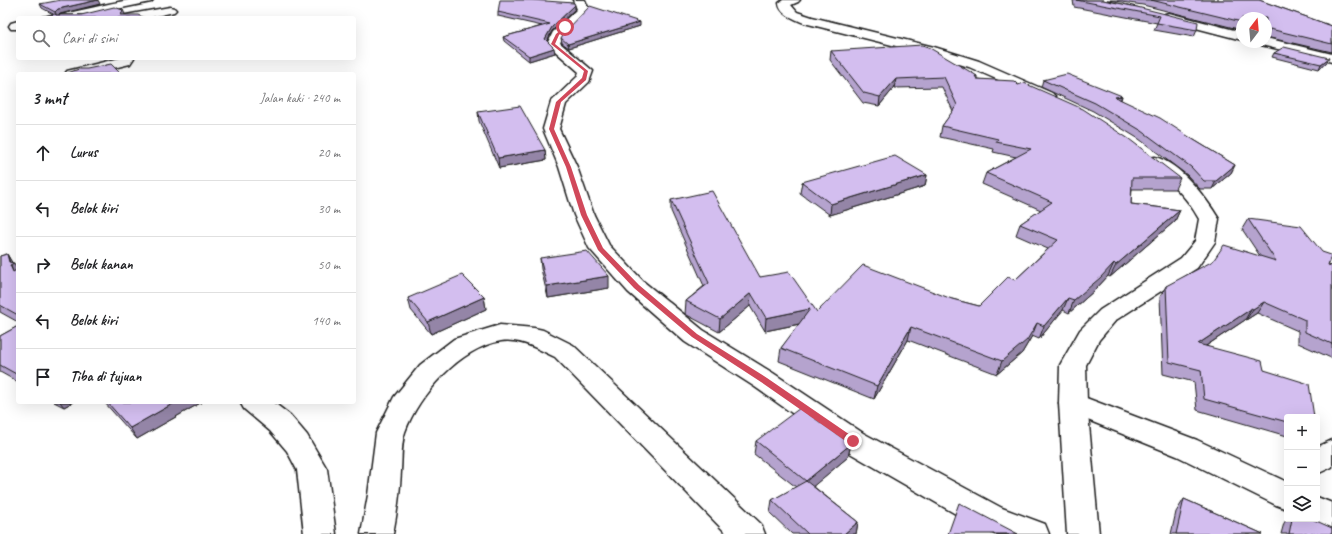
<!DOCTYPE html>
<html lang="id">
<head>
<meta charset="utf-8">
<style>
	:root { --surface:#fff; --page:#f6f6f6; --text:#202124; --muted:#757577; --line:#e0e0e0 }
	body { margin:0; font-family:Caveat,sans-serif; background:var(--page); color:var(--text) }
	.controls { position:absolute; right:12px; bottom:12px; display:grid; overflow:hidden; border-radius:4px; box-shadow:0 4px 16px #0002 }
	.controls button { width:36px; height:36px; display:grid; place-items:center; padding:0; border:0; border-bottom:1px solid var(--line); background:var(--surface); color:var(--text); font:20px sans-serif }
	.compass { position:absolute; left:1236px; top:12px; width:36px; height:36px; border-radius:50%; background:var(--surface); box-shadow:0 4px 16px #0002; rotate:16deg }
	.stop { position:absolute; width:12px; height:12px; margin:-9px; border:3px solid #d1495b; border-radius:50%; background:#fff }
	.stop.end { background:#d1495b; border-color:#fff; box-shadow:0 1px 4px #0008 }
	.list { margin:0; padding:0; list-style:none }
	h2 { display:flex; justify-content:space-between; align-items:center; height:52px; margin:0; padding:0 16px; font-size:17px }
	h2 small { font-size:13px; font-weight:400; color:var(--muted) }
	.list li { display:grid; grid-template-columns:26px 1fr auto; gap:12px; align-items:center; box-sizing:border-box; height:56px; padding:0 16px; border-top:1px solid var(--line) }
	.list b { display:block; font-size:15px; white-space:nowrap }
	.list em { font-size:13px; font-style:normal; color:var(--muted) }
	.icon { flex:none; width:22px; height:22px; fill:none; stroke:currentColor; stroke-width:2; stroke-linecap:round; stroke-linejoin:round }
	.map { position:relative; flex:none; width:1332px; height:534px; overflow:hidden }
	.search { position:absolute; background:var(--surface); box-shadow:0 4px 16px #0002; left:16px; top:16px; width:340px; height:44px; display:flex; align-items:center; gap:10px; box-sizing:border-box; padding:0 14px; border-radius:4px; color:var(--muted); font-size:15px }
	.panel { position:absolute; background:var(--surface); box-shadow:0 4px 16px #0002; left:16px; top:72px; width:340px; height:332px; border-radius:4px }
	.map>svg:first-child { display:block }
</style>
</head>
<body>
<div class="map">
<svg width="1332" height="534" viewBox="0 0 1332 534">
	<rect width="100%" height="100%" fill="#fff"/>
	<filter id="ink" filterUnits="userSpaceOnUse"><feTurbulence type="fractalNoise" baseFrequency=".025" numOctaves="2"/><feDisplacementMap in="SourceGraphic" scale="8" xChannelSelector="R" yChannelSelector="G"/><feConvolveMatrix kernelMatrix="1 2 1 2 8 2 1 2 1" color-interpolation-filters="sRGB"/></filter>
	<g filter="url(#ink)">
		<g fill="none" stroke-linecap="round" stroke-linejoin="round">
			<!-- minor casing -->
			<g stroke="#1c1c1c" stroke-width="3">
				<path id="minor" d="M 129,0 L 153,0 L 151,2 L 97,13 L 83,18 L 58,18 L 60,15 C 83,10 106,4 129,0 Z
					M 573,0 L 585,0 L 589,10 L 563,36 L 560,43 L 593,71 L 589,82 L 566,104 L 559,129 L 577,167 L 594,215 L 609,245 L 644,282 L 703,330 L 773,373 L 863,433 L 1002,508 L 1045,524 L 1049,534 L 995,534 L 980,528 L 843,449 L 755,387 L 685,342 L 628,292 L 589,248 L 574,215 L 559,167 L 543,129 L 551,102 L 577,77 L 579,72 L 547,44 L 553,32 L 577,9 Z
					M 170,7 L 174,8 L 176,10 L 174,12 L 148,18 L 124,18 L 126,15 Z
					M 1169,13 L 1242,32 L 1242,40 L 1165,20 L 1163,17 L 1165,14 Z
					M 18,21 L 18,29 L 11,29 L 9,26 L 11,23 Z
					M 1266,38 L 1332,54 L 1332,62 L 1261,45 L 1260,42 L 1266,42 Z
					M 120,58 L 134,58 L 130,64 L 89,74 L 65,74 L 67,71 Z
					M 1073,393 L 1197,440 L 1287,482 L 1287,509 L 1276,505 L 1177,456 L 1063,410 L 1059,403 L 1063,396 Z
					M 240,402 L 273,402 L 290,415 L 307,435 L 327,469 L 336,534 L 304,534 L 297,470 L 287,451 L 270,431 L 244,409 Z
					M 1332,440 L 1332,467 L 1317,474 L 1317,447 Z
					M 1317,497 L 1332,503 L 1332,532 L 1321,528 L 1305,519 L 1317,519 Z"/>
			</g>
			<!-- tertiary casing -->
			<g stroke="#1c1c1c" stroke-width="3">
				<path id="tertiary" d="M 783,0 L 800,0 L 798,2 L 791,5 L 797,12 L 812,17 L 934,47 L 979,61 L 1052,93 L 1055,96 L 1052,99 L 1047,101 L 1042,99 L 969,67 L 924,53 L 804,23 C 795,19 780,14 779,3 Z
					M 1155,157 C 1180,163 1206,198 1219,219 L 1215,242 L 1197,268 L 1116,320 L 1099,340 L 1086,365 L 1087,403 L 1099,534 L 1067,534 L 1059,403 L 1060,365 L 1080,330 L 1100,310 L 1181,258 L 1195,241 L 1199,219 C 1185,194 1171,183 1149,166 L 1146,162 L 1149,158 Z
					M 500,325 L 534,328 L 543,330 L 573,345 L 761,524 L 765,534 L 727,534 L 555,357 C 538,349 520,338 501,341 C 460,348 419,394 405,432 C 401,443 402,459 401,471 C 400,492 397,513 393,534 L 361,534 L 368,495 L 376,433 L 394,397 L 420,365 L 454,339 Z"/>
			</g>
			<!-- minor -->
			<use href="#minor" fill="#fff" fill-rule="evenodd"/>
			<!-- tertiary -->
			<use href="#tertiary" fill="#fff" fill-rule="evenodd"/>
		</g>
		<!-- wall -->
		<path fill="#b5a3ce" stroke="#1c1c1c" d="M 1073,0 L 1103,0 L 1137,7 L 1197,30 L 1194,37 L 1154,30 L 1157,23 L 1074,7 Z
			M 1107,0 L 1259,0 L 1332,26 L 1332,52 L 1266,37 L 1266,18 L 1242,18 L 1242,30 L 1143,5 Z
			M 40,4 L 100,4 L 60,14 L 58,15 L 125,14 L 33,18 L 53,14 L 42,8 Z
			M 575,9 L 552,31 L 547,41 L 555,53 L 529,61 L 504,41 L 503,37 L 542,26 L 498,16 L 498,12 Z
			M 640,26 L 569,48 L 562,43 L 561,38 Z
			M 831,51 L 977,76 L 977,79 L 1018,85 L 1180,178 L 1175,189 L 1132,189 L 1131,204 L 1180,210 L 1175,221 L 1110,277 L 1108,276 L 1095,290 L 1069,313 L 1063,310 L 1039,339 L 1032,336 L 1022,353 L 997,374 L 908,340 L 874,399 L 779,361 L 781,348 L 800,324 L 765,331 L 750,306 L 719,332 L 685,314 L 686,301 L 704,286 L 671,211 L 671,200 L 760,277 L 817,312 L 952,299 L 979,306 L 1015,280 L 1048,249 L 1016,235 L 1020,224 L 1041,210 L 982,184 L 986,173 L 1016,157 L 993,152 L 994,149 L 940,137 L 942,126 L 953,111 L 942,87 L 894,88 L 879,106 L 863,103 L 830,60 Z
			M 1274,53 L 1327,62 L 1319,69 L 1272,57 Z
			M 1043,80 L 1122,96 L 1121,100 L 1194,140 L 1235,165 L 1231,173 L 1212,189 L 1200,189 L 1187,175 L 1139,139 L 1093,111 L 1041,87 Z
			M 478,112 L 545,150 L 546,160 L 499,168 L 479,121 Z
			M 927,175 L 925,186 L 830,215 L 800,193 L 802,182 Z
			M 1248,219 L 1328,265 L 1332,266 L 1332,357 L 1331,358 L 1298,343 L 1298,331 L 1257,313 L 1246,320 L 1245,319 L 1245,320 L 1206,346 L 1264,370 L 1287,417 L 1287,436 L 1197,410 L 1194,382 L 1163,374 L 1160,297 L 1166,286 L 1260,256 L 1242,229 Z
			M 7,254 L 12,263 L 18,269 L 18,322 L 0,312 L 0,256 Z
			M 540,258 L 609,288 L 548,298 L 541,269 Z
			M 484,297 L 486,309 L 431,334 L 411,310 L 408,298 Z
			M 18,326 L 18,382 L 0,372 L 0,336 Z
			M 54,402 L 73,402 L 64,407 Z
			M 104,402 L 202,402 L 137,439 Z
			M 756,441 L 851,444 L 848,457 L 813,486 L 858,522 L 856,534 L 792,534 L 770,513 L 772,500 L 796,487 L 754,454 Z
			M 1184,499 L 1263,534 L 1171,534 L 1176,512 Z
			M 1287,519 L 1312,519 L 1332,534 L 1281,534 L 1284,523 Z"/>
		<!-- shaded-wall -->
		<path fill="#9485a7" stroke="#1c1c1c" d="M 98,0 L 100,4 L 60,14 L 57,16 L 55,12 L 58,9 Z
			M 575,5 L 575,9 L 552,31 L 546,43 L 545,39 L 552,27 Z
			M 123,10 L 125,14 L 123,18 L 121,15 Z
			M 640,22 L 640,26 L 569,48 L 568,44 Z
			M 1270,29 L 1266,37 L 1266,35 L 1268,31 Z
			M 554,48 L 555,53 L 529,61 L 529,56 Z
			M 1329,58 L 1327,62 L 1319,69 L 1321,64 Z
			M 896,79 L 894,88 L 879,106 L 880,97 Z
			M 1122,96 L 1119,103 L 1115,97 Z
			M 545,150 L 546,160 L 499,168 L 498,158 Z
			M 1235,165 L 1231,173 L 1212,189 L 1216,181 Z
			M 927,175 L 925,186 L 830,215 L 831,204 Z
			M 1180,210 L 1175,221 L 1110,277 L 1116,265 Z
			M 7,254 L 13,264 L 14,263 L 18,270 L 13,272 Z
			M 1114,263 L 1108,276 L 1095,290 L 1069,313 L 1074,300 Z
			M 609,276 L 609,288 L 548,298 L 547,286 Z
			M 751,293 L 750,306 L 719,332 L 720,319 Z
			M 484,297 L 486,309 L 431,334 L 428,322 Z
			M 1068,298 L 1063,310 L 1039,339 L 1044,326 Z
			M 1264,302 L 1257,313 L 1246,320 L 1253,309 Z
			M 810,309 L 809,322 L 765,331 L 766,318 Z
			M 1251,309 L 1245,320 L 1192,355 L 1198,344 Z
			M 1037,323 L 1032,336 L 1022,353 L 997,374 L 1002,361 Z
			M 911,327 L 908,340 L 874,399 L 877,386 Z
			M 60,402 L 73,402 L 64,407 Z
			M 176,402 L 202,402 L 137,439 L 130,428 Z
			M 851,444 L 848,457 L 804,494 L 806,481 Z
			M 858,522 L 856,534 L 844,534 Z"/>
		<!-- building -->
		<path fill="#d3beef" stroke="#1c1c1c" d="M 61,0 L 98,0 L 58,9 L 55,12 L 40,4 Z
			M 500,0 L 531,0 L 574,3 L 575,5 L 552,27 L 545,39 L 554,48 L 529,56 L 503,37 L 550,24 L 498,12 Z
			M 1076,0 L 1103,0 L 1137,7 L 1198,22 L 1197,30 L 1157,23 L 1160,16 Z
			M 1151,0 L 1259,0 L 1332,26 L 1332,44 L 1270,29 L 1268,31 L 1266,30 L 1266,18 L 1242,18 L 1242,22 Z
			M 590,6 L 640,22 L 568,44 L 561,38 L 564,33 Z
			M 114,7 L 123,10 L 121,15 L 138,15 L 145,18 L 33,18 L 55,14 L 56,15 L 81,15 Z
			M 922,45 L 928,47 L 974,74 L 977,76 L 975,76 L 977,79 L 1014,81 L 1018,85 L 1024,83 L 1083,109 L 1129,139 L 1180,178 L 1132,178 L 1131,204 L 1180,210 L 1116,265 L 1114,263 L 1100,278 L 1074,300 L 1068,298 L 1044,326 L 1037,323 L 1027,340 L 1002,361 L 911,327 L 877,386 L 781,348 L 810,309 L 766,318 L 751,293 L 720,319 L 686,301 L 709,283 L 671,200 L 712,191 L 760,277 L 789,272 L 817,312 L 863,265 L 952,299 L 979,306 L 1008,277 L 1015,280 L 1058,240 L 1020,224 L 1052,202 L 986,173 L 1031,149 L 996,142 L 998,139 L 942,126 L 957,105 L 944,77 L 896,79 L 880,97 L 864,93 L 831,51 Z
			M 1284,47 L 1329,58 L 1321,64 L 1274,53 Z
			M 111,64 L 121,74 L 65,74 L 79,69 L 87,69 Z
			M 1067,74 L 1122,96 L 1115,97 L 1160,118 L 1194,140 L 1235,165 L 1216,181 L 1204,181 L 1191,167 L 1142,131 L 1095,103 L 1043,80 Z
			M 520,106 L 545,150 L 498,158 L 478,112 Z
			M 895,156 L 927,175 L 831,204 L 802,182 Z
			M 1248,219 L 1301,226 L 1322,252 L 1331,255 L 1328,265 L 1332,266 L 1332,344 L 1305,332 L 1305,320 L 1264,302 L 1253,309 L 1251,308 L 1251,309 L 1198,344 L 1262,361 L 1264,370 L 1309,384 L 1314,417 L 1287,417 L 1287,422 L 1204,399 L 1201,370 L 1169,362 L 1166,286 L 1213,261 L 1224,245 L 1276,261 Z
			M 587,251 L 609,276 L 547,286 L 540,258 Z
			M 7,254 L 9,262 L 14,263 L 10,265 L 13,272 L 18,269 L 18,315 L 0,305 L 0,256 Z
			M 462,275 L 484,297 L 428,322 L 408,298 Z
			M 18,326 L 18,375 L 0,365 L 0,336 Z
			M 107,402 L 176,402 L 130,428 Z
			M 800,408 L 851,444 L 806,481 L 756,441 Z
			M 806,481 L 858,522 L 844,534 L 808,534 L 772,500 Z
			M 1184,499 L 1263,534 L 1176,534 Z
			M 959,503 L 1018,534 L 948,534 Z
			M 1292,519 L 1312,519 L 1332,528 L 1332,534 L 1289,534 Z"/>
	</g>
	<!-- route -->
	<path fill="#d1495b" d="M 564,27 L 567,27 L 559,35 L 555,44 L 588,71 L 586,80 L 561,102 L 554,129 L 571,167 L 587,215 L 603,248 L 639,285 L 697,334 L 767,378 L 856,439 L 858,441 L 856,444 L 850,444 L 761,382 L 692,337 L 634,288 L 598,250 L 581,215 L 566,167 L 549,129 L 556,102 L 582,78 L 584,71 L 551,44 L 556,34 Z"/>
</svg>
<div class="controls">
<button>+</button>
<button>−</button>
<button><svg class="icon" aria-label="layers" viewBox="0 0 24 24"><path d="M12 4l9 5-9 5-9-5zM3 14l9 5 9-5"/></svg></button>
</div>
<svg class="compass" viewBox="-18 -18 36 36"><path d="M0-13l5 13h-10z" fill="#e53935"/><path d="M0 13l5-13h-10z" fill="#757577"/></svg>
<div class="stop" style="left:565px;top:27px"></div>
<div class="stop end" style="left:853px;top:441px"></div>
<div class="search"><svg class="icon" aria-label="search" viewBox="0 0 24 24"><circle cx="10" cy="10" r="6"/><path d="M15 15l6 6"/></svg>Cari di sini</div>
<section class="panel">
<h2>3 mnt<small>Jalan kaki · 240 m</small></h2>
<ul class="list">
<li><svg class="icon" aria-label="ahead" viewBox="0 0 24 24"><path d="M12 20V5M6 11l6-6 6 6"/></svg><div><b>Lurus</b></div><em>20 m</em></li>
<li><svg class="icon" aria-label="left" viewBox="0 0 24 24"><path d="M17 20v-9H6M10 6l-5 5 5 5"/></svg><div><b>Belok kiri</b></div><em>30 m</em></li>
<li><svg class="icon" aria-label="right" viewBox="0 0 24 24"><path d="M7 20v-9h11M14 6l5 5-5 5"/></svg><div><b>Belok kanan</b></div><em>50 m</em></li>
<li><svg class="icon" aria-label="left" viewBox="0 0 24 24"><path d="M17 20v-9H6M10 6l-5 5 5 5"/></svg><div><b>Belok kiri</b></div><em>140 m</em></li>
<li><svg class="icon" aria-label="arrive" viewBox="0 0 24 24"><path d="M6 21V4h12l-3 4 3 4H6"/></svg><div><b>Tiba di tujuan</b></div></li>
</ul>
</section>
</div>
</body>
</html>
